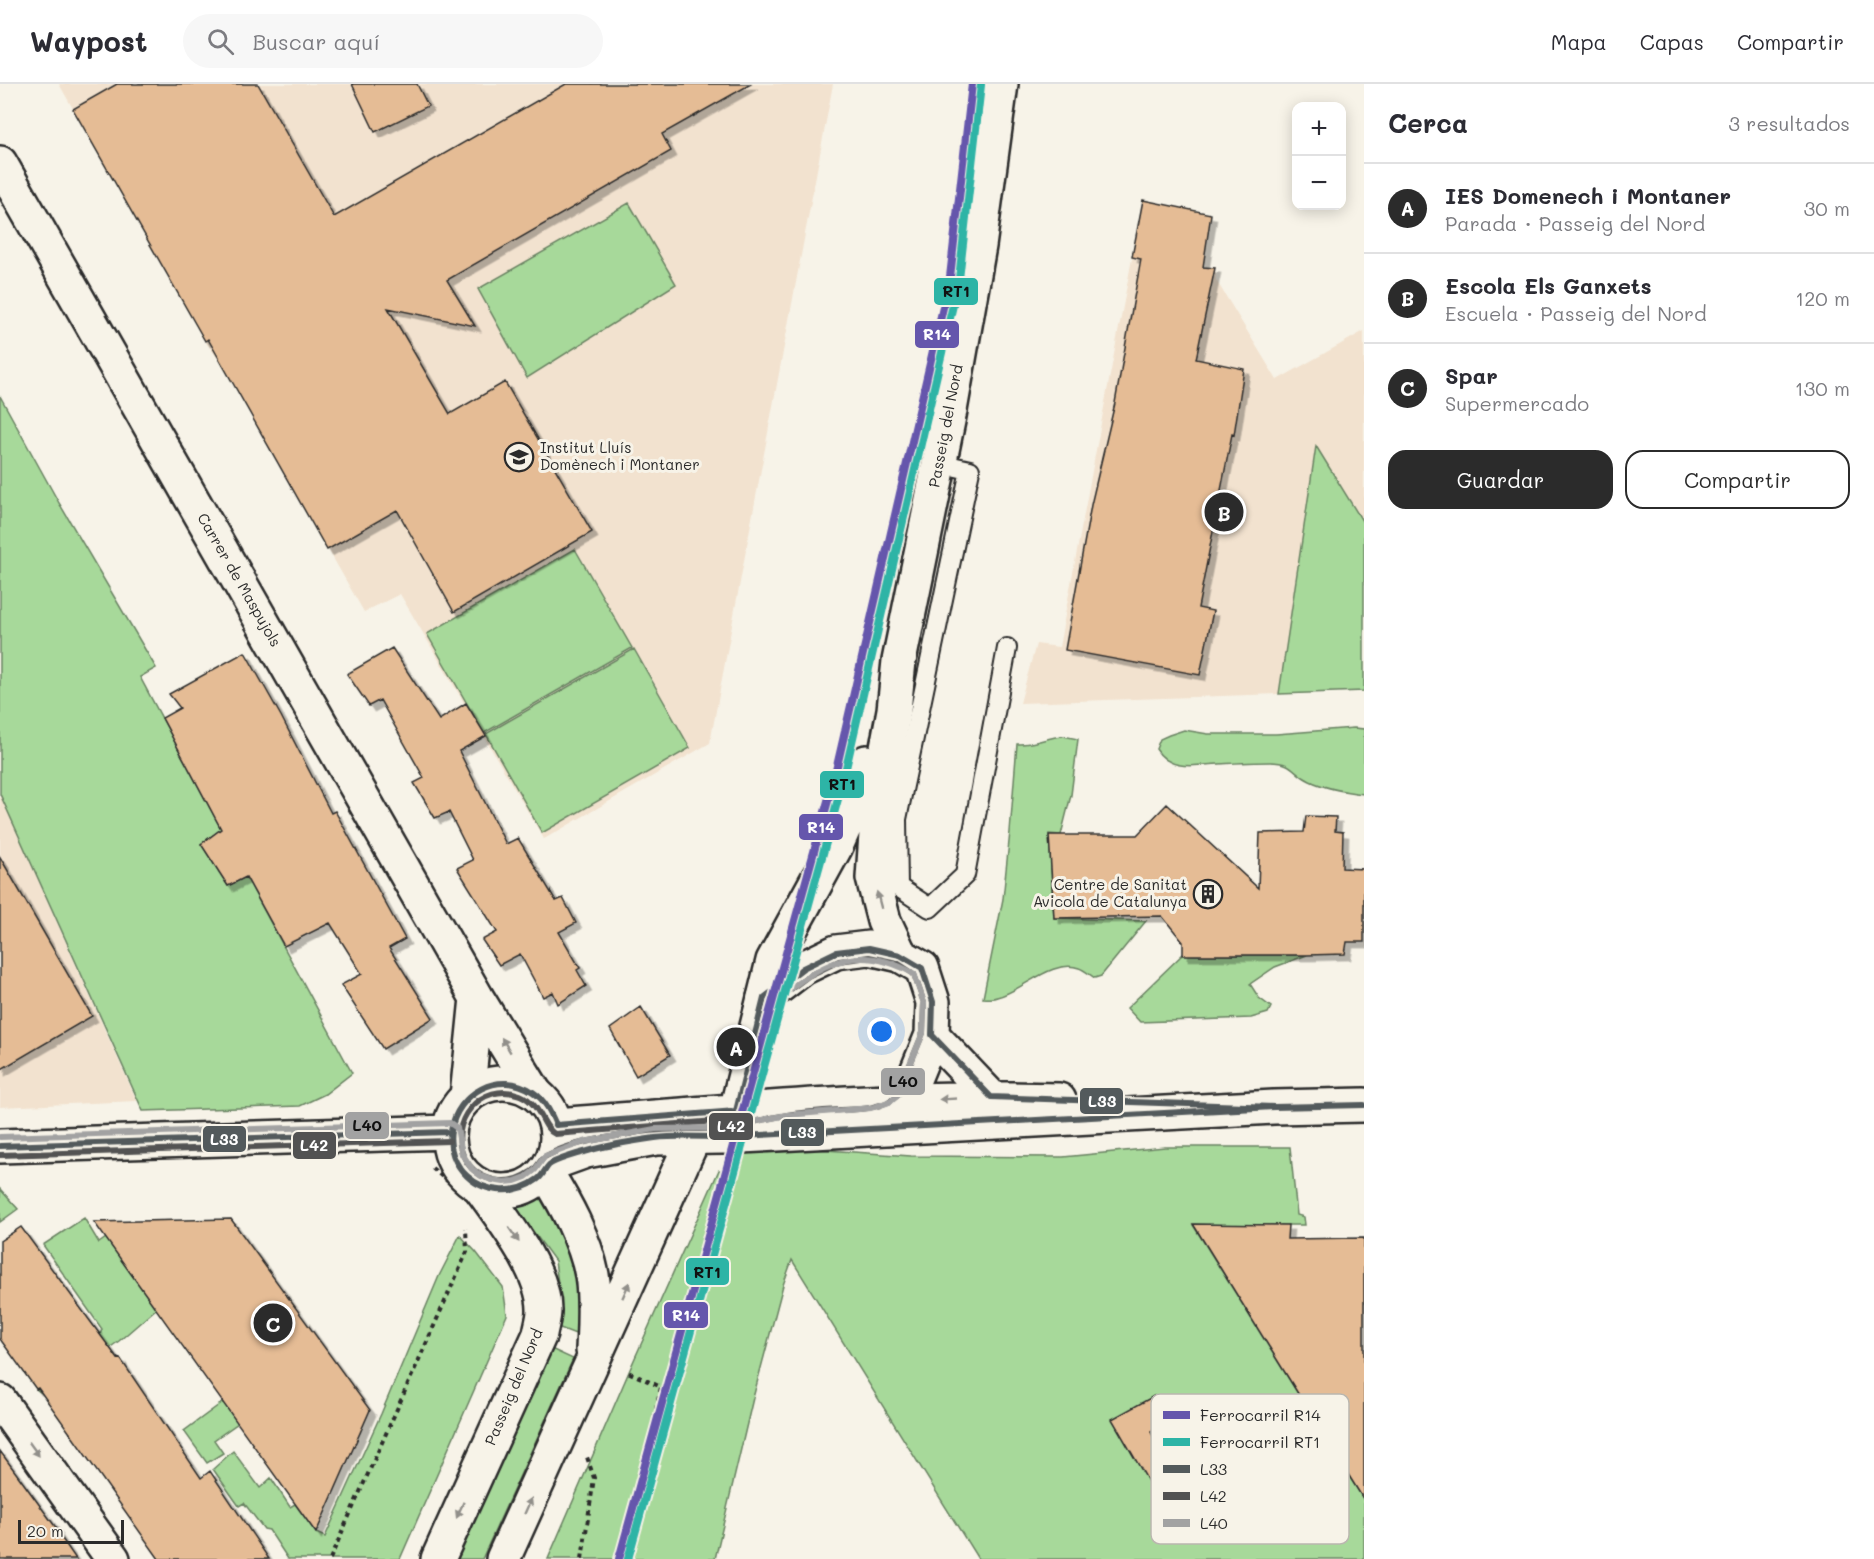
<!DOCTYPE html>
<html lang="es">
<head>
<meta charset="utf-8">
<style>
	:root { --surface:#fff; --page:#f7f7f7; --text:#2b2b33; --muted:#7c7c81; --line:#e1e1e2; --accent:#2b2b2b }
	body { margin:0; font-family:Mali,sans-serif; background:var(--page); color:var(--text) }
	.controls { position:absolute; right:18px; top:18px; display:grid; overflow:hidden; border-radius:12px; box-shadow:0 3px 15px #0003 }
	.controls button { width:54px; height:54px; display:grid; place-items:center; padding:0; border:0; border-bottom:2px solid var(--line); background:var(--surface); color:var(--text); font:30px sans-serif }
	.scale { position:absolute; left:18px; bottom:15px; width:106px; box-sizing:border-box; padding-left:6px; border:3px solid #2b2b2b; border-top:0; font-size:16px; line-height:21px; white-space:nowrap; color:#2b2b2b; -webkit-text-stroke:4px #f7f3e8; paint-order:stroke }
	.you { position:absolute; left:882px; top:948px; width:21px; height:21px; margin:-15px; border:4px solid #fff; border-radius:50%; background:#1a73e8; box-shadow:0 0 0 9px #1a73e833 }
	.badge { display:grid; place-items:center; width:39px; height:39px; border-radius:50%; background:var(--accent); color:#fff; font-size:20px; font-weight:700 }
	.pin { position:absolute; translate:-50% -50%; border:3px solid #fff; box-shadow:0 2px 6px #0006 }
	.list { margin:0; padding:0; list-style:none }
	h2 { display:flex; justify-content:space-between; align-items:center; height:78px; margin:0; padding:0 24px; font-size:26px }
	h2 small { font-size:20px; font-weight:400; color:var(--muted) }
	.list li { display:grid; grid-template-columns:39px 1fr auto; gap:18px; align-items:center; box-sizing:border-box; height:90px; padding:0 24px; border-top:2px solid var(--line) }
	.list b { display:block; font-size:22px; white-space:nowrap }
	.list p { margin:0; font-size:20px; white-space:nowrap; color:var(--muted) }
	.list em { font-size:20px; font-style:normal; color:var(--muted) }
	.actions { display:flex; gap:12px; padding:18px 24px }
	.actions a { flex:1; padding:14px 0; border:2px solid var(--accent); border-radius:18px; text-align:center; font-size:21px; color:var(--accent) }
	.actions .main { background:var(--accent); color:#fff }
	.icon { flex:none; width:33px; height:33px; fill:none; stroke:currentColor; stroke-width:2; stroke-linecap:round; stroke-linejoin:round }
	.map { position:relative; flex:none; width:1364px; height:1475px; overflow:hidden }
	header { display:flex; align-items:center; gap:36px; box-sizing:border-box; height:84px; padding:0 30px; background:var(--surface); border-bottom:2px solid var(--line) }
	header strong { font-size:28px }
	nav { display:flex; gap:33px; margin-inline-start:auto; font-size:21px }
	.search { width:420px; height:54px; background:var(--page); display:flex; align-items:center; gap:15px; box-sizing:border-box; padding:0 21px; border-radius:33px; color:var(--muted); font-size:22px }
	main { display:flex }
	aside { flex:1; background:var(--surface) }
	.map>svg:first-child { display:block }
</style>
</head>
<body>
<header>
<strong>Waypost</strong>
<div class="search"><svg class="icon" aria-label="search" viewBox="0 0 24 24"><circle cx="10" cy="10" r="6"/><path d="M15 15l6 6"/></svg>Buscar aquí</div>
<nav><a>Mapa</a><a>Capas</a><a>Compartir</a></nav>
</header>
<main>
<div class="map">
<svg width="1364" height="1475" viewBox="0 0 1364 1475">
	<defs>
		<filter id="shadow"><feDropShadow dx="5.5" dy="5.5" stdDeviation="0" flood-color="#0004"/></filter>
	</defs>
	<rect width="100%" height="100%" fill="#f7f3e8"/>
	<filter id="ink" filterUnits="userSpaceOnUse"><feTurbulence type="fractalNoise" baseFrequency=".0167" numOctaves="2"/><feDisplacementMap in="SourceGraphic" scale="12" xChannelSelector="R" yChannelSelector="G"/><feConvolveMatrix kernelMatrix="1 2 1 2 8 2 1 2 1" color-interpolation-filters="sRGB"/></filter>
	<g filter="url(#ink)">
		<!-- built -->
		<path fill="#f2e2cf" d="M 59,0 L 833,0 L 710,659 L 544,755 L 400,510 L 364,528 L 222,280 L 205,257 Z
			M 1143,116 L 1211,130 L 1203,183 L 1215,184 L 1216,196 L 1277,296 L 1364,247 L 1364,607 L 1020,619 L 1036,560 L 1059,563 Z
			M 0,710 L 96,926 L 137,1017 L 0,1023 Z"/>
		<!-- green -->
		<path fill="#a7d99a" stroke="#698262" stroke-width="1.5" d="M 629,119 L 676,200 L 527,294 L 478,205 Z
			M 0,312 L 59,419 L 156,584 L 140,593 L 221,745 L 201,760 L 228,802 L 246,793 L 352,989 L 325,1010 L 300,1022 L 143,1027 L 0,710 Z
			M 1316,362 L 1364,440 L 1364,607 L 1279,610 Z
			M 575,465 L 632,564 L 484,649 L 427,550 Z
			M 634,565 L 690,664 L 542,749 L 486,650 Z
			M 1354,644 L 1364,645 L 1364,710 C 1346,708 1327,705 1310,697 C 1292,689 1295,678 1270,678 C 1253,678 1236,679 1219,680 C 1196,681 1170,688 1156,665 L 1160,655 L 1169,651 L 1184,646 L 1208,650 L 1276,650 Z
			M 1063,652 L 1078,655 L 1071,711 L 1061,751 L 1049,750 L 1054,834 L 1146,837 L 1101,892 L 1095,894 C 1090,891 1085,886 1079,884 C 1053,874 1022,907 997,913 C 993,915 988,914 983,914 L 1003,815 L 1010,748 L 1017,660 C 1036,661 1046,653 1063,652 Z
			M 1183,870 L 1194,871 L 1307,871 L 1275,883 L 1250,900 L 1259,914 L 1271,923 L 1268,929 L 1251,934 L 1140,938 L 1127,924 Z
			M 1165,1063 L 1290,1063 L 1297,1131 L 1304,1133 L 1305,1141 L 1193,1141 L 1364,1416 L 1364,1475 L 978,1475 L 792,1176 L 783,1201 L 753,1314 L 715,1475 L 548,1475 L 634,1276 L 719,1086 L 733,1087 L 748,1067 L 811,1065 L 911,1072 L 1063,1073 Z
			M 0,1105 L 18,1125 L 0,1138 Z
			M 548,1111 L 576,1173 L 583,1224 L 578,1251 L 555,1242 L 560,1214 L 555,1177 L 516,1124 Z
			M 84,1134 L 99,1159 L 106,1154 L 156,1225 L 119,1257 L 44,1311 L 36,1305 L 103,1255 L 100,1251 L 102,1245 L 43,1161 Z
			M 460,1151 L 476,1168 L 503,1203 L 507,1231 L 400,1475 L 288,1475 L 269,1446 L 264,1445 L 244,1419 L 239,1422 L 213,1385 L 233,1367 L 260,1404 L 271,1394 L 290,1423 L 295,1420 L 316,1449 L 325,1453 L 381,1330 L 439,1192 Z
			M 549,1264 L 573,1275 L 482,1475 L 454,1475 Z
			M 223,1318 L 238,1339 L 214,1356 L 223,1369 L 207,1379 L 184,1347 Z"/>
		<!-- building -->
		<path fill="#e5bc95" stroke="#2b2b2b" stroke-width="1.5" filter="url(#shadow)" d="M 117,0 L 258,0 L 334,133 L 566,0 L 751,0 L 662,50 L 671,67 L 447,196 L 475,242 L 388,224 L 450,330 L 505,298 L 592,448 L 454,528 L 397,426 L 327,466 L 208,255 L 205,257 L 73,25 Z
			M 352,0 L 417,0 L 428,22 L 375,48 Z
			M 1143,116 L 1211,130 L 1203,183 L 1215,184 L 1196,275 L 1244,285 L 1234,351 L 1232,350 L 1198,524 L 1213,527 L 1200,591 L 1065,566 L 1091,421 L 1115,319 L 1141,175 L 1132,173 Z
			M 392,564 L 439,636 L 466,619 L 486,652 L 459,667 L 506,760 L 518,754 L 556,817 L 563,814 L 576,839 L 559,848 L 580,884 L 577,886 L 586,902 L 558,920 L 553,908 L 543,913 L 520,870 L 499,881 L 482,856 L 497,848 L 457,784 L 473,776 L 449,728 L 435,734 L 414,699 L 424,694 L 380,616 L 369,622 L 347,590 Z
			M 245,568 L 281,632 L 331,729 L 335,727 L 405,855 L 389,864 L 433,934 L 383,965 L 341,901 L 362,890 L 330,839 L 284,862 L 246,793 L 228,802 L 201,760 L 221,745 L 162,634 L 180,624 L 169,610 Z
			M 1167,720 L 1258,804 L 1260,749 L 1304,748 L 1306,732 L 1336,733 L 1335,747 L 1343,748 L 1342,784 L 1364,785 L 1364,858 L 1347,858 L 1345,870 L 1307,871 L 1183,871 L 1183,858 L 1162,832 L 1054,834 L 1049,751 L 1137,751 Z
			M 0,773 L 92,932 L 0,986 Z
			M 641,923 L 670,971 L 636,992 L 610,945 Z
			M 231,1135 L 370,1326 L 316,1449 L 94,1138 Z
			M 1193,1140 L 1288,1141 L 1287,1155 L 1364,1154 L 1364,1416 Z
			M 21,1143 L 118,1275 L 120,1274 L 201,1394 L 210,1387 L 269,1475 L 159,1475 L 38,1304 L 36,1305 L 0,1255 L 0,1157 Z
			M 1154,1312 L 1168,1337 L 1151,1348 L 1188,1418 L 1167,1430 L 1112,1335 Z
			M 0,1367 L 57,1445 L 56,1446 L 76,1475 L 0,1475 Z"/>
		<g fill="none" stroke-linecap="round" stroke-linejoin="round">
			<!-- lane casing -->
			<g stroke="#2b2b2b" stroke-width="22">
				<path id="lane" d="M 938,379 L 970,386 L 897,735 L 898,803 L 930,824 L 965,791 L 1007,564"/>
			</g>
			<!-- street casing -->
			<g stroke="#2b2b2b" stroke-width="38">
				<path id="street" d="M 0,79 L 477,914 L 535,1009
					M 900,871 L 884,837 L 873,794 L 879,706 L 894,626 L 899,577 L 949,332 L 979,162 L 1001,0
					M 764,914 L 773,877 L 836,762 L 861,706 L 866,678
					M 467,1013 L 477,914
					M 546,1088 C 565,1119 585,1155 592,1191 C 596,1215 594,1241 593,1266
					M 0,1317 L 113,1475
					M 438,1475 L 540,1250 C 541,1243 544,1234 544,1227 C 545,1188 502,1134 480,1103
					M 503,1475 L 694,1053"/>
			</g>
			<!-- secondary casing -->
			<g stroke="#2b2b2b" stroke-width="38">
				<path id="secondary" d="M 932,951 L 991,1013
					M449 1053a54 54 0 1 1 108 0a54 54 0 1 1-108 0Z
					M 736,1027 L 764,914 L 803,884 L 836,868 L 869,864 L 900,871 L 922,884 L 933,918 L 932,951 L 905,1017 L 890,1027
					M 556,1041 C 724,1028 892,1010 1059,1016
					M 0,1062 L 449,1048
					M 550,1080 L 586,1067 L 656,1054 L 723,1053 L 1274,1023 L 1364,1021"/>
			</g>
			<!-- path -->
			<path stroke="#2b2b2b" stroke-width="4" stroke-dasharray="4.5 4.5" stroke-linecap="butt" d="M 432,1084 L 447,1097
				M 330,1475 L 467,1168 L 466,1144
				M 582,1475 L 594,1394 L 587,1373
				M 622,1475 L 661,1303 L 628,1288"/>
			<!-- lane -->
			<use href="#lane" stroke="#f7f3e8" stroke-width="18"/>
			<!-- street -->
			<use href="#street" stroke="#f7f3e8" stroke-width="33"/>
			<!-- secondary -->
			<use href="#secondary" stroke="#f7f3e8" stroke-width="33"/>
			<!-- bus-1 casing -->
			<g stroke="#f7f3e8" stroke-width="10">
				<path id="bus-1" d="M 869,864 L 900,871 L 922,884 L 933,918 L 932,951 L 991,1013 L 1274,1023 L 723,1053 C 701,1053 677,1051 655,1054 C 633,1057 609,1061 588,1067 C 580,1069 555,1076 549,1081 C 545,1085 543,1091 538,1095 C 517,1111 486,1110 467,1092 C 455,1081 448,1064 451,1047 C 457,1009 499,985 533,1008 C 545,1016 551,1029 556,1041 L 736,1027 L 764,914 L 803,884 L 836,868 Z
					M 1274,1023 L 1364,1021
					M 0,1062 L 449,1048"/>
			</g>
			<!-- bus-2 casing -->
			<g stroke="#f7f3e8" stroke-width="10">
				<path id="bus-2" d="M 869,873 L 897,879 L 914,890 L 924,919 L 923,949 L 897,1012 C 890,1018 883,1021 873,1023 C 863,1026 852,1025 842,1026 C 824,1027 805,1028 787,1031 C 765,1034 743,1042 720,1044 C 691,1046 663,1044 634,1049 C 606,1054 572,1058 546,1072 C 540,1075 538,1084 531,1088 C 509,1104 478,1098 465,1075 C 445,1039 482,996 520,1011 C 542,1020 542,1045 555,1050 L 740,1035 L 745,1029 L 772,919 L 808,892 L 839,877 Z
					M 0,1071 L 449,1057"/>
			</g>
			<!-- bus-3 casing -->
			<g stroke="#f7f3e8" stroke-width="10">
				<path id="bus-3" d="M 0,1053 L 450,1039 L 457,1044 L 462,1070 L 472,1085 L 481,1092 L 492,1096 L 504,1098 L 515,1097 L 526,1093 L 535,1086 L 545,1072 L 584,1058 L 655,1045 L 722,1044 L 787,1031 L 871,1024 L 890,1018 L 897,1012 L 923,949 L 924,919 L 914,890 C 870,864 834,871 794,902 C 788,907 776,913 772,919 C 768,925 762,960 760,969"/>
			</g>
			<!-- bus-1 -->
			<use href="#bus-1" stroke="#535a5c" stroke-width="6"/>
			<!-- bus-2 -->
			<use href="#bus-2" stroke="#525252" stroke-width="6"/>
			<!-- bus-3 -->
			<use href="#bus-3" stroke="#a2a2a2" stroke-width="6"/>
			<!-- rail-1 casing -->
			<g stroke="#f7f3e8" stroke-width="12">
				<path id="rail-1" d="M 619,1475 L 834,695 L 950,193 L 972,0"/>
			</g>
			<!-- rail-2 casing -->
			<g stroke="#f7f3e8" stroke-width="12">
				<path id="rail-2" d="M 628,1475 L 843,697 L 959,195 L 981,1"/>
			</g>
			<!-- rail-1 -->
			<use href="#rail-1" stroke="#6556ac" stroke-width="8"/>
			<!-- rail-2 -->
			<use href="#rail-2" stroke="#2db4a6" stroke-width="8"/>
		</g>
		<!-- one-way arrows -->
		<defs><path id="oneway-solid" d="M-6-.8H1V-3.2L6.5 0L1 3.2V.8H-6Z" transform="scale(1.5)"/></defs>
		<g fill="#918f8a">
			<use href="#oneway-solid" transform="translate(879 816) rotate(-105)"/>
			<use href="#oneway-solid" transform="translate(506 961) rotate(-121)"/>
			<use href="#oneway-solid" transform="translate(948 1015) rotate(177)"/>
			<use href="#oneway-solid" transform="translate(514 1151) rotate(55)"/>
			<use href="#oneway-solid" transform="translate(626 1206) rotate(-66)"/>
			<use href="#oneway-solid" transform="translate(34 1365) rotate(54)"/>
			<use href="#oneway-solid" transform="translate(528 1422) rotate(-66)"/>
			<use href="#oneway-solid" transform="translate(460 1426) rotate(114)"/>
		</g>
	</g>
	<!-- icons -->
	<defs>
		<g id="school-ring" transform="scale(1.5)"><circle r="9.5" fill="#f7f3e8" stroke="#2b2b2b" stroke-width="1.5"/><path d="M0-5L7-2L0 1L-7-2ZM-4 1L0 2.5L4 1V4Q0 6-4 4Z" fill="#2b2b2b"/></g>
		<g id="building-ring" transform="scale(1.5)"><circle r="9.5" fill="#f7f3e8" stroke="#2b2b2b" stroke-width="1.5"/><path d="M-4-6H4V6H1V3H-1V6H-4ZM-2.5-4.3h1.7v1.8h-1.7ZM.8-4.3h1.7v1.8H.8ZM-2.5-1h1.7V.8h-1.7ZM.8-1h1.7V.8H.8Z" fill="#2b2b2b"/></g>
	</defs>
	<g fill-rule="evenodd">
		<use href="#school-ring" x="519" y="373"/>
		<use href="#building-ring" x="1208" y="810"/>
	</g>
	<g text-anchor="middle" stroke-width="6" stroke-linejoin="round" paint-order="stroke">
		<!-- street labels -->
		<g font-size="15" fill="#2b2b2b" stroke="#f7f3e8">
			<text transform="translate(946 342) rotate(-79)" y="5">Passeig del Nord</text>
			<text transform="translate(239 496) rotate(60)" y="5">Carrer de Maspujols</text>
			<text transform="translate(514 1303) rotate(-67)" y="5">Passeig del Nord</text>
		</g>
		<!-- poi labels -->
		<g font-size="15" fill="#2b2b2b" stroke="#f7f3e8" text-anchor="start">
			<text x="540" y="369">Institut Lluís<tspan x="540" dy="17">Domènech i Montaner</tspan></text>
			<text x="1187" y="806" text-anchor="end">Centre de Sanitat<tspan x="1187" dy="17">Avicola de Catalunya</tspan></text>
		</g>
	</g>
	<!-- legend -->
	<rect x="1151" y="1310" width="198" height="150" rx="9" fill="#f7f3e8" stroke="#bab7af" stroke-width="1.5"/>
	<rect x="1163" y="1327" width="27" height="8" fill="#6556ac"/>
	<rect x="1163" y="1354" width="27" height="8" fill="#2db4a6"/>
	<rect x="1163" y="1381" width="27" height="8" fill="#535a5c"/>
	<rect x="1163" y="1408" width="27" height="8" fill="#525252"/>
	<rect x="1163" y="1435" width="27" height="8" fill="#a2a2a2"/>
	<g font-size="16" fill="#2b2b2b">
		<text x="1200" y="1337">Ferrocarril R14</text>
		<text x="1200" y="1364">Ferrocarril RT1</text>
		<text x="1200" y="1391">L33</text>
		<text x="1200" y="1418">L42</text>
		<text x="1200" y="1445">L40</text>
	</g>
	<g stroke="#f7f3e8" stroke-width="2">
		<rect x="933" y="193" width="46" height="29" rx="6" fill="#2db4a6"/>
		<rect x="914" y="236" width="46" height="29" rx="6" fill="#6556ac"/>
		<rect x="819" y="686" width="46" height="29" rx="6" fill="#2db4a6"/>
		<rect x="798" y="729" width="46" height="28" rx="6" fill="#6556ac"/>
		<rect x="880" y="983" width="46" height="29" rx="6" fill="#a2a2a2"/>
		<rect x="1079" y="1003" width="45" height="28" rx="6" fill="#535a5c"/>
		<rect x="344" y="1027" width="46" height="29" rx="6" fill="#a2a2a2"/>
		<rect x="708" y="1028" width="46" height="29" rx="6" fill="#525252"/>
		<rect x="780" y="1034" width="45" height="29" rx="6" fill="#535a5c"/>
		<rect x="202" y="1041" width="45" height="28" rx="6" fill="#535a5c"/>
		<rect x="292" y="1047" width="45" height="29" rx="6" fill="#525252"/>
		<rect x="685" y="1173" width="45" height="29" rx="6" fill="#2db4a6"/>
		<rect x="663" y="1217" width="46" height="28" rx="6" fill="#6556ac"/>
	</g>
	<g font-size="16" text-anchor="middle" font-weight="bold" fill="#fff">
		<text x="937" y="256">R14</text>
		<text x="821" y="749">R14</text>
		<text x="1102" y="1023">L33</text>
		<text x="731" y="1048">L42</text>
		<text x="802" y="1054">L33</text>
		<text x="224" y="1061">L33</text>
		<text x="314" y="1067">L42</text>
		<text x="686" y="1237">R14</text>
	</g>
	<g font-size="16" text-anchor="middle" font-weight="bold" fill="#111">
		<text x="956" y="213">RT1</text>
		<text x="842" y="706">RT1</text>
		<text x="903" y="1003">L40</text>
		<text x="367" y="1047">L40</text>
		<text x="707" y="1194">RT1</text>
	</g>
</svg>
<div class="controls">
<button>+</button>
<button>−</button>
</div>
<div class="scale">20 m</div>
<div class="you"></div>
<div class="pin badge" style="left:736px;top:963px">A</div>
<div class="pin badge" style="left:1224px;top:428px">B</div>
<div class="pin badge" style="left:273px;top:1239px">C</div>
</div>
<aside>
<h2>Cerca<small>3 resultados</small></h2>
<ul class="list">
<li><span class="badge">A</span><div><b>IES Domenech i Montaner</b><p>Parada · Passeig del Nord</p></div><em>30 m</em></li>
<li><span class="badge">B</span><div><b>Escola Els Ganxets</b><p>Escuela · Passeig del Nord</p></div><em>120 m</em></li>
<li><span class="badge">C</span><div><b>Spar</b><p>Supermercado</p></div><em>130 m</em></li>
</ul>
<div class="actions"><a class="main">Guardar</a><a>Compartir</a></div>
</aside>
</main>
</body>
</html>
